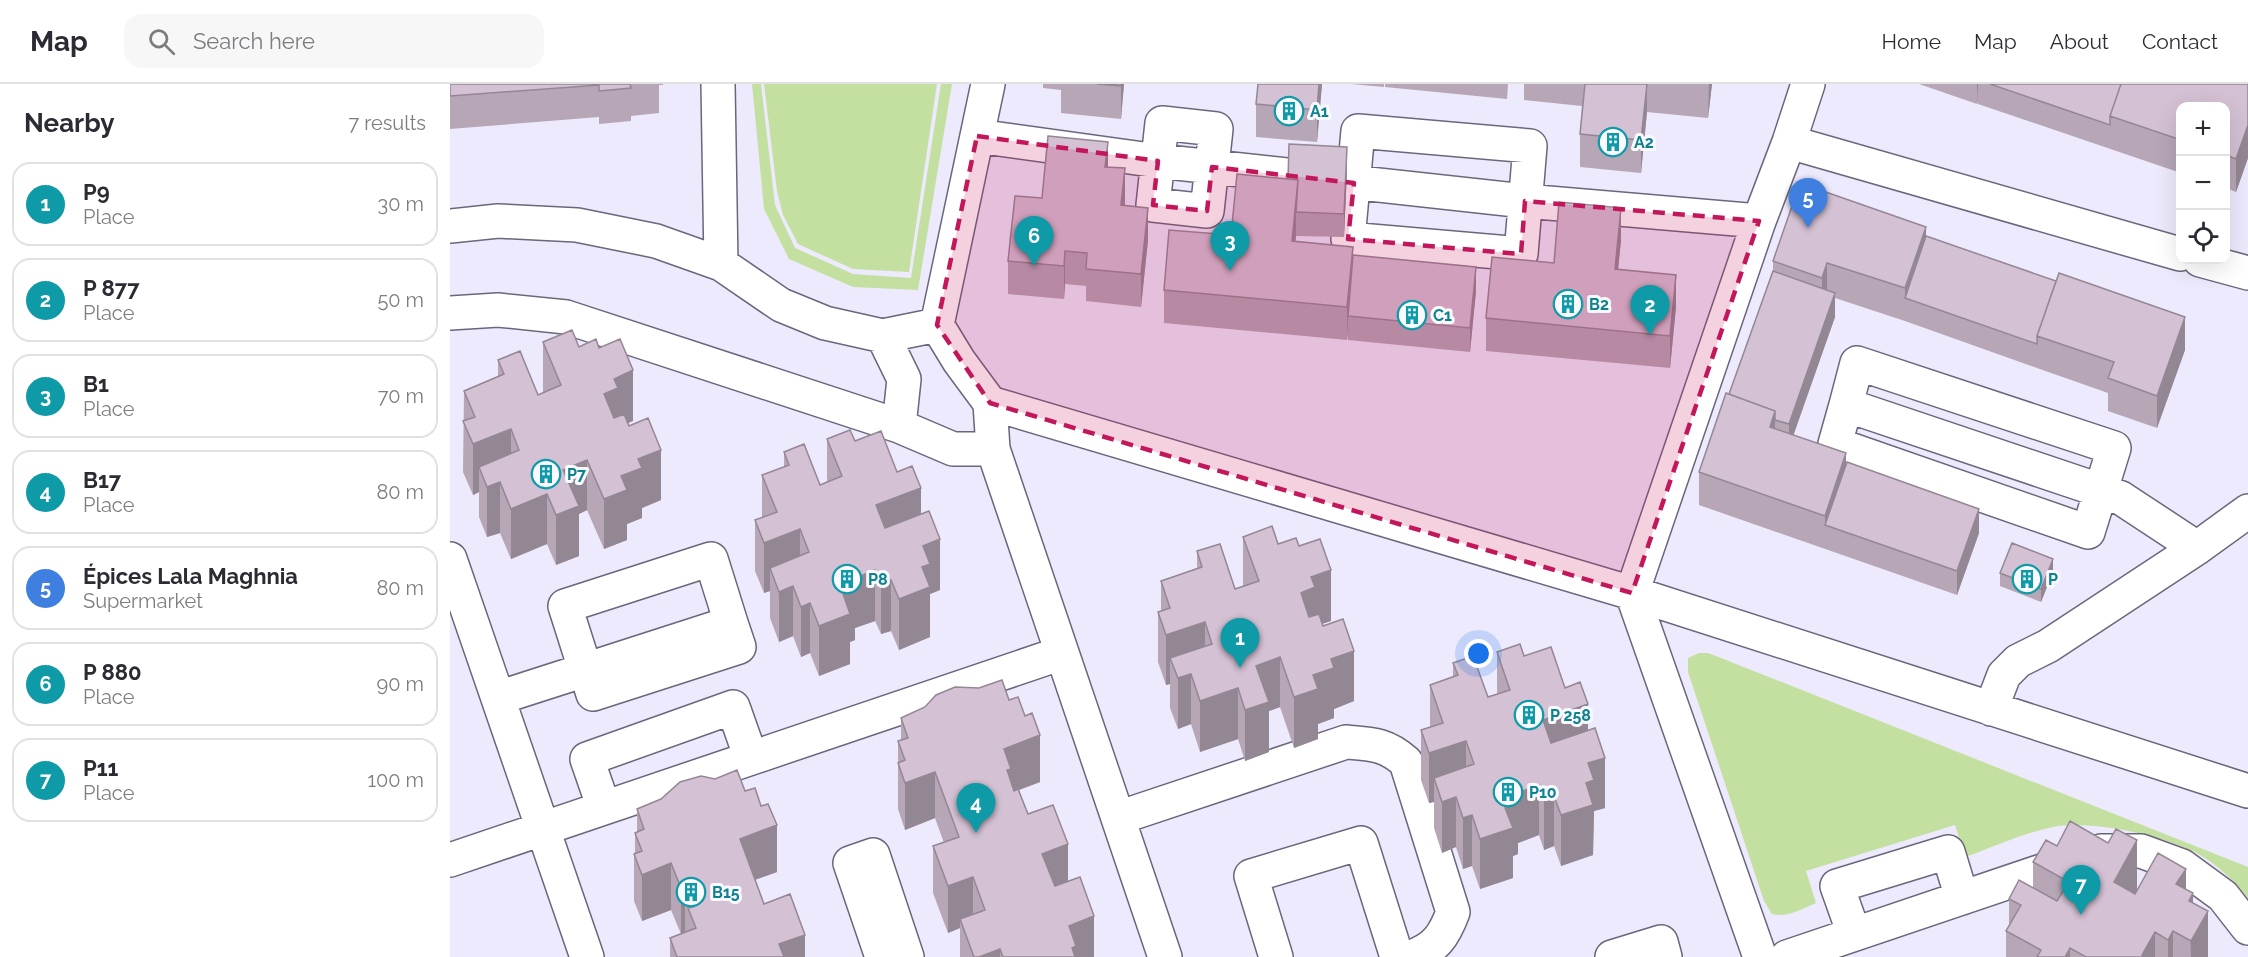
<!DOCTYPE html>
<html lang="en">
<head>
<meta charset="utf-8">
<style>
	:root { --surface:#fff; --page:#f7f7f7; --text:#2b2b33; --muted:#7c7c81; --line:#e1e1e2; --accent:#88822a }
	body { margin:0; font-family:Raleway,sans-serif; background:var(--page); color:var(--text) }
	.controls { position:absolute; right:18px; top:18px; display:grid; overflow:hidden; border-radius:12px; box-shadow:0 6px 24px #0002 }
	.controls button { width:54px; height:54px; display:grid; place-items:center; padding:0; border:0; border-bottom:2px solid var(--line); background:var(--surface); color:var(--text); font:30px sans-serif }
	.you { position:absolute; left:1029px; top:570px; width:21px; height:21px; margin:-15px; border:4px solid #fff; border-radius:50%; background:#1a73e8; box-shadow:0 0 0 9px #1a73e833 }
	.badge { display:grid; place-items:center; width:39px; height:39px; border-radius:50%; background:var(--accent); color:#fff; font-size:20px; font-weight:700 }
	.pin { position:absolute; translate:-50% -50px; filter:drop-shadow(0 2px 3px #0008) }
	.pin::after { content:''; position:absolute; top:32px; width:21px; height:18px; background:inherit; clip-path:polygon(0 0,100% 0,50% 100%) }
	.list { margin:0; padding:0; list-style:none }
	h2 { display:flex; justify-content:space-between; align-items:center; height:78px; margin:0; padding:0 24px; font-size:26px }
	h2 small { font-size:20px; font-weight:400; color:var(--muted) }
	.list li { display:grid; grid-template-columns:39px 1fr auto; gap:18px; align-items:center; box-sizing:border-box; height:84px; margin:0 12px 12px; padding:0 12px; border:2px solid var(--line); border-radius:18px }
	.list b { display:block; font-size:22px; white-space:nowrap }
	.list p { margin:0; font-size:20px; white-space:nowrap; color:var(--muted) }
	.list em { font-size:20px; font-style:normal; color:var(--muted) }
	.icon { flex:none; width:33px; height:33px; fill:none; stroke:currentColor; stroke-width:2; stroke-linecap:round; stroke-linejoin:round }
	.map { position:relative; flex:none; width:1798px; height:873px; overflow:hidden }
	header { display:flex; align-items:center; gap:36px; box-sizing:border-box; height:84px; padding:0 30px; background:var(--surface); border-bottom:2px solid var(--line) }
	header strong { font-size:28px }
	nav { display:flex; gap:33px; margin-inline-start:auto; font-size:21px }
	.search { width:420px; height:54px; background:var(--page); display:flex; align-items:center; gap:15px; box-sizing:border-box; padding:0 21px; border-radius:18px; color:var(--muted); font-size:22px }
	main { display:flex }
	aside { flex:1; background:var(--surface) }
	.map>svg:first-child { display:block }
</style>
</head>
<body>
<header>
<strong>Map</strong>
<div class="search"><svg class="icon" aria-label="search" viewBox="0 0 24 24"><circle cx="10" cy="10" r="6"/><path d="M15 15l6 6"/></svg>Search here</div>
<nav><a>Home</a><a>Map</a><a>About</a><a>Contact</a></nav>
</header>
<main>
<aside>
<h2>Nearby<small>7 results</small></h2>
<ul class="list">
<li><span class="badge" style="background:#0f9aa8">1</span><div><b>P9</b><p>Place</p></div><em>30 m</em></li>
<li><span class="badge" style="background:#0f9aa8">2</span><div><b>P 877</b><p>Place</p></div><em>50 m</em></li>
<li><span class="badge" style="background:#0f9aa8">3</span><div><b>B1</b><p>Place</p></div><em>70 m</em></li>
<li><span class="badge" style="background:#0f9aa8">4</span><div><b>B17</b><p>Place</p></div><em>80 m</em></li>
<li><span class="badge" style="background:#3f7fe0">5</span><div><b>Épices Lala Maghnia</b><p>Supermarket</p></div><em>80 m</em></li>
<li><span class="badge" style="background:#0f9aa8">6</span><div><b>P 880</b><p>Place</p></div><em>90 m</em></li>
<li><span class="badge" style="background:#0f9aa8">7</span><div><b>P11</b><p>Place</p></div><em>100 m</em></li>
</ul>
</aside>
<div class="map">
<svg width="1798" height="873" viewBox="0 0 1798 873">
	<rect width="100%" height="100%" fill="#edeafd"/>
	<!-- green -->
	<path fill="#c4e0a0" d="M 302,0 L 311,0 L 325,121 L 345,164 L 403,190 L 461,194 L 491,0 L 502,0 L 468,206 L 403,203 L 339,175 L 314,125 Z
		M 314,0 L 487,0 L 459,188 L 403,185 L 348,160 L 333,131 L 327,107 Z
		M 1249,569 L 1258,569 L 1271,574 L 1798,783 L 1798,814 C 1784,797 1769,782 1750,771 C 1718,752 1639,735 1603,743 C 1573,749 1544,763 1515,773 L 1505,741 L 1356,787 L 1366,819 C 1352,825 1337,834 1322,830 L 1314,817 L 1238,588 L 1238,574 Z"/>
	<g fill="none" stroke-linecap="round" stroke-linejoin="round">
		<!-- minor casing -->
		<g stroke="#6a667b" stroke-width="36">
			<path id="minor" d="M 268,0 L 271,180
				M 538,0 L 487,241 L 509,277 L 540,319 L 543,365 L 715,873
				M 712,39 L 766,45 L 757,127 L 703,121 Z
				M 908,47 L 1080,62 L 1071,170 L 898,155 Z
				M 527,52 L 708,77 L 1075,117 L 1309,137
				M 1339,58 L 1730,170
				M 0,142 L 48,137 L 127,141 L 206,157 L 271,180 L 331,221 L 375,239 L 433,252 L 487,241
				M 1750,176 L 1798,189
				M 0,229 L 48,226 L 116,233 L 449,342 L 503,365 L 543,365
				M 433,252 L 454,295 L 449,342
				M 540,319 L 1182,509 L 1798,707
				M 1396,321 L 1385,360 L 1638,448 L 1664,364 L 1407,279 L 1396,321 L 1652,407 L 1671,414 L 1747,464
				M 0,475 L 137,873
				M 48,614 L 281,539 L 261,475 L 115,522 L 143,610 L 289,563 L 281,539
				M 1541,625 L 1554,591 L 1568,577 L 1598,562 L 1747,464 L 1798,427
				M 154,724 L 137,675 L 283,623 L 301,674
				M 668,734 L 896,658 C 922,660 936,660 956,678 L 1003,828 C 994,852 986,864 961,873
				M 0,776 L 612,569
				M 1404,850 L 1387,802 L 1498,768 L 1512,814
				M 432,873 L 400,779 L 423,771 L 457,873
				M 826,873 L 801,792 L 911,759 L 947,873
				M 1162,873 L 1211,858 L 1215,873
				M 1310,873 L 1182,509 L 1309,137 L 1339,58 L 1358,0
				M 1337,873 L 1651,767 L 1691,767 L 1732,782 L 1773,812 L 1798,844"/>
		</g>
		<!-- minor -->
		<use href="#minor" stroke="#fff" stroke-width="33"/>
	</g>
	<!-- wall -->
	<path fill="#b6a6b6" d="M 0,0 L 213,0 L 213,1 L 209,1 L 209,29 L 181,32 L 181,37 L 149,40 L 149,33 L 0,45 Z
		M 593,0 L 674,0 L 671,35 L 611,29 L 611,6 L 593,4 Z
		M 872,0 L 867,58 L 806,53 L 806,20 Z
		M 901,0 L 934,0 L 934,3 Z
		M 935,0 L 1058,0 L 1057,15 L 935,3 Z
		M 1074,0 L 1262,0 L 1258,34 L 1197,28 L 1191,89 L 1130,83 L 1130,50 L 1132,22 L 1074,16 Z
		M 1469,0 L 1798,0 L 1798,74 L 1786,108 L 1776,104 L 1776,22 L 1731,22 L 1731,89 L 1528,20 L 1528,18 L 1527,20 Z
		M 658,83 L 675,117 L 675,122 L 698,156 L 691,223 L 636,217 L 636,202 L 615,200 L 614,215 L 558,210 L 558,177 L 592,114 Z
		M 897,87 L 894,153 L 846,152 L 845,158 L 903,171 L 1026,207 L 1020,268 L 898,256 L 898,250 L 897,256 L 714,239 L 714,206 L 781,151 L 838,95 Z
		M 1476,152 L 1735,266 L 1707,344 L 1658,327 L 1658,309 L 1587,284 L 1587,283 L 1587,284 L 1455,237 L 1385,214 L 1385,233 L 1343,351 L 1396,380 L 1529,449 L 1507,511 L 1249,421 L 1249,388 L 1279,310 L 1323,187 L 1323,177 Z
		M 1171,156 L 1168,185 L 1226,223 L 1220,284 L 1036,267 L 1036,234 L 1104,179 Z
		M 93,258 L 129,263 L 183,337 L 178,339 L 211,416 L 192,424 L 192,434 L 177,440 L 177,456 L 154,465 L 137,426 L 129,430 L 129,472 L 106,481 L 97,460 L 61,475 L 50,449 L 37,453 L 29,433 L 29,408 L 23,411 L 13,388 L 14,307 L 48,293 L 48,276 L 88,311 L 93,309 Z
		M 377,355 L 405,357 L 447,388 L 471,430 L 490,506 L 480,510 L 480,553 L 449,566 L 441,547 L 431,550 L 425,537 L 405,544 L 405,556 L 400,558 L 400,580 L 369,592 L 360,569 L 351,573 L 343,552 L 329,558 L 320,534 L 320,507 L 314,509 L 305,487 L 305,436 L 312,434 L 312,391 L 334,383 L 334,368 L 370,401 L 377,398 Z
		M 793,453 L 828,460 L 881,537 L 872,540 L 904,617 L 884,625 L 884,634 L 868,640 L 868,655 L 844,664 L 830,623 L 819,627 L 819,668 L 795,677 L 788,655 L 750,668 L 741,640 L 728,645 L 720,624 L 720,600 L 716,601 L 708,578 L 708,528 L 711,527 L 711,497 L 747,484 L 747,467 L 785,505 L 793,502 Z
		M 1603,488 L 1591,518 L 1550,502 L 1550,489 Z
		M 1047,568 L 1074,572 L 1115,604 L 1138,646 L 1155,724 L 1144,727 L 1143,771 L 1111,782 L 1104,762 L 1094,766 L 1089,751 L 1068,759 L 1068,770 L 1063,772 L 1063,794 L 1030,805 L 1022,782 L 1013,785 L 1006,763 L 992,769 L 984,744 L 984,718 L 979,719 L 971,696 L 971,646 L 980,643 L 980,601 L 1003,593 L 1003,579 L 1038,613 L 1047,610 Z
		M 451,634 L 590,698 L 569,706 L 578,730 L 618,797 L 644,873 L 510,873 L 510,844 L 498,849 L 483,809 L 483,762 L 494,759 L 485,734 L 455,746 L 448,725 L 448,657 L 451,657 Z
		M 187,725 L 327,788 L 305,796 L 314,820 L 355,873 L 220,873 L 220,854 L 231,850 L 221,826 L 192,837 L 184,817 L 184,770 L 185,770 L 185,749 L 187,748 Z
		M 1583,778 L 1687,806 L 1736,805 L 1743,819 L 1758,873 L 1556,873 L 1556,847 L 1559,842 L 1559,815 L 1583,804 Z"/>
	<!-- shaded-wall -->
	<path fill="#948794" d="M 671,0 L 674,0 L 671,35 Z
		M 869,0 L 872,0 L 867,58 L 867,26 Z
		M 1197,0 L 1197,28 L 1191,89 L 1191,56 Z
		M 1259,0 L 1262,0 L 1258,34 Z
		M 1527,0 L 1528,0 L 1527,20 Z
		M 1798,41 L 1798,74 L 1786,108 L 1786,75 Z
		M 658,58 L 658,91 L 655,83 Z
		M 897,63 L 897,87 L 894,153 L 894,130 Z
		M 675,84 L 675,117 L 671,154 L 671,121 Z
		M 848,96 L 846,128 L 846,152 L 842,190 L 842,157 Z
		M 698,124 L 698,156 L 691,223 L 691,190 Z
		M 1171,124 L 1171,156 L 1165,217 L 1165,185 Z
		M 1476,143 L 1476,176 L 1455,214 L 1455,204 Z
		M 903,163 L 903,195 L 898,232 L 897,256 L 897,223 Z
		M 615,167 L 615,200 L 614,215 L 614,182 Z
		M 1377,179 L 1377,211 L 1372,227 L 1372,194 Z
		M 1026,183 L 1026,207 L 1020,268 L 1020,244 Z
		M 1226,191 L 1226,223 L 1220,284 L 1220,252 Z
		M 1385,209 L 1385,233 L 1339,364 L 1339,340 Z
		M 1735,233 L 1735,266 L 1707,344 L 1707,312 Z
		M 183,286 L 183,337 L 168,343 L 154,310 L 164,295 Z
		M 1325,327 L 1325,360 L 1320,343 Z
		M 61,345 L 61,395 L 50,400 L 50,449 L 37,453 L 37,403 L 29,383 L 29,408 L 23,411 L 23,360 Z
		M 211,366 L 211,416 L 192,424 L 192,434 L 177,440 L 177,456 L 154,465 L 154,415 L 171,392 L 188,375 Z
		M 1396,369 L 1396,402 L 1375,441 L 1375,432 Z
		M 137,376 L 137,426 L 129,430 L 129,472 L 106,481 L 106,431 L 113,386 Z
		M 471,404 L 471,454 L 426,471 L 426,421 Z
		M 97,410 L 97,460 L 61,475 L 61,425 Z
		M 1529,425 L 1529,449 L 1507,511 L 1507,487 Z
		M 350,445 L 350,495 L 320,484 L 320,507 L 314,509 L 314,459 Z
		M 490,455 L 490,506 L 480,510 L 480,553 L 449,566 L 449,515 L 472,483 L 473,462 Z
		M 1603,475 L 1603,488 L 1591,518 L 1591,505 Z
		M 425,486 L 425,537 L 405,544 L 405,556 L 400,558 L 400,580 L 369,592 L 369,542 L 393,510 L 401,496 Z
		M 881,486 L 881,537 L 865,542 L 865,553 L 851,509 L 861,493 Z
		M 441,496 L 441,547 L 431,550 L 431,500 Z
		M 343,502 L 343,552 L 329,558 L 329,508 Z
		M 360,519 L 360,569 L 351,573 L 351,523 Z
		M 755,538 L 755,588 L 741,590 L 741,640 L 728,645 L 728,594 L 720,574 L 720,600 L 716,601 L 716,551 Z
		M 904,567 L 904,617 L 884,625 L 884,634 L 868,640 L 868,655 L 844,664 L 844,613 L 863,591 L 881,575 Z
		M 830,573 L 830,623 L 819,627 L 819,668 L 795,677 L 795,626 L 806,582 Z
		M 788,604 L 788,655 L 750,668 L 750,617 Z
		M 1138,620 L 1138,671 L 1093,687 L 1093,636 Z
		M 590,651 L 590,698 L 561,709 L 554,665 Z
		M 1016,657 L 1016,707 L 984,694 L 984,718 L 979,719 L 979,669 Z
		M 1155,674 L 1155,724 L 1144,727 L 1143,771 L 1111,782 L 1111,731 L 1136,699 L 1138,679 Z
		M 485,688 L 485,734 L 455,746 L 455,699 Z
		M 1089,701 L 1089,751 L 1068,759 L 1068,770 L 1063,772 L 1063,794 L 1030,805 L 1030,755 L 1065,710 Z
		M 1104,712 L 1104,762 L 1094,766 L 1094,715 Z
		M 1006,713 L 1006,763 L 992,769 L 992,718 Z
		M 1022,731 L 1022,782 L 1013,785 L 1013,734 Z
		M 327,741 L 327,788 L 290,801 L 290,755 Z
		M 1687,756 L 1687,807 L 1664,849 L 1664,798 Z
		M 618,760 L 618,807 L 592,817 L 592,770 Z
		M 221,779 L 221,826 L 192,837 L 192,791 Z
		M 1736,785 L 1736,835 L 1726,850 L 1726,800 Z
		M 523,793 L 523,839 L 510,835 L 510,844 L 498,849 L 498,802 Z
		M 235,803 L 235,849 L 231,851 L 231,804 Z
		M 1743,809 L 1743,854 L 1758,827 L 1758,873 L 1741,873 L 1739,817 Z
		M 644,832 L 644,873 L 619,873 L 619,842 Z
		M 1723,847 L 1723,873 L 1718,873 L 1718,856 Z
		M 1705,848 L 1705,873 L 1692,873 L 1692,871 Z
		M 355,851 L 355,873 L 329,873 L 329,860 Z
		M 1620,864 L 1620,873 L 1615,873 Z
		M 550,865 L 550,873 L 529,873 Z"/>
	<!-- building -->
	<path fill="#d4c1d4" stroke="#948794" stroke-width="1.5" d="M 0,0 L 180,0 L 181,4 L 149,7 L 149,1 L 0,12 Z
		M 647,0 L 671,0 L 671,2 Z
		M 808,0 L 869,0 L 867,26 L 806,20 Z
		M 1135,0 L 1197,0 L 1191,56 L 1130,50 Z
		M 1540,0 L 1671,0 L 1660,32 L 1660,41 Z
		M 1671,0 L 1798,0 L 1798,41 L 1786,75 L 1776,71 L 1776,22 L 1731,22 L 1731,56 L 1660,32 Z
		M 598,52 L 658,58 L 655,83 L 675,84 L 671,121 L 698,124 L 691,190 L 636,185 L 637,169 L 615,167 L 614,182 L 558,177 L 565,112 L 592,114 Z
		M 839,60 L 897,63 L 894,130 L 846,128 L 848,96 L 838,95 Z
		M 787,90 L 848,96 L 842,157 L 903,163 L 897,223 L 714,206 L 719,146 L 781,151 Z
		M 1350,99 L 1476,143 L 1455,204 L 1377,179 L 1372,194 L 1323,177 Z
		M 1109,118 L 1171,124 L 1165,185 L 1226,191 L 1220,252 L 1036,234 L 1042,173 L 1104,179 Z
		M 1476,152 L 1606,197 L 1587,252 L 1587,260 L 1455,214 Z
		M 903,171 L 1026,183 L 1020,244 L 898,232 Z
		M 1323,187 L 1385,209 L 1339,340 L 1325,336 L 1325,327 L 1279,310 Z
		M 1609,189 L 1735,233 L 1707,312 L 1658,294 L 1664,278 L 1587,252 Z
		M 122,246 L 129,263 L 146,255 L 149,264 L 170,255 L 183,286 L 164,295 L 168,304 L 154,310 L 164,334 L 174,330 L 179,342 L 198,334 L 211,366 L 188,375 L 192,384 L 171,392 L 177,406 L 154,415 L 137,376 L 113,386 L 129,422 L 106,431 L 97,410 L 61,425 L 50,398 L 37,403 L 29,383 L 69,366 L 61,345 L 23,360 L 13,337 L 25,333 L 14,307 L 54,290 L 48,276 L 70,267 L 88,311 L 111,301 L 93,258 Z
		M 1276,309 L 1325,327 L 1320,343 L 1396,369 L 1375,432 L 1249,388 Z
		M 400,346 L 405,357 L 431,347 L 447,388 L 462,382 L 471,404 L 426,421 L 435,444 L 479,427 L 490,455 L 473,462 L 480,480 L 472,483 L 480,503 L 449,515 L 441,496 L 431,500 L 425,486 L 401,496 L 405,505 L 393,510 L 400,530 L 369,542 L 360,519 L 351,523 L 343,502 L 329,508 L 320,484 L 359,468 L 350,445 L 314,459 L 305,436 L 327,428 L 312,391 L 339,381 L 334,368 L 354,360 L 370,401 L 392,392 L 377,355 Z
		M 1397,378 L 1529,425 L 1507,487 L 1375,441 Z
		M 822,442 L 828,460 L 846,454 L 849,462 L 870,455 L 881,486 L 861,493 L 865,503 L 851,509 L 859,533 L 869,530 L 873,542 L 893,535 L 904,567 L 881,575 L 884,584 L 863,591 L 868,605 L 844,613 L 830,573 L 806,582 L 819,618 L 795,626 L 788,604 L 750,617 L 741,590 L 728,594 L 720,574 L 762,560 L 755,538 L 716,551 L 708,528 L 720,524 L 711,497 L 752,483 L 747,467 L 770,460 L 785,505 L 809,497 L 793,453 Z
		M 1562,459 L 1603,475 L 1591,505 L 1550,489 Z
		M 1070,560 L 1074,572 L 1101,563 L 1115,604 L 1130,598 L 1138,620 L 1093,636 L 1101,659 L 1145,644 L 1155,674 L 1138,679 L 1144,696 L 1136,699 L 1143,721 L 1111,731 L 1104,712 L 1094,715 L 1089,701 L 1065,710 L 1068,720 L 1055,724 L 1063,744 L 1030,755 L 1022,731 L 1013,734 L 1006,713 L 992,718 L 984,694 L 1024,680 L 1016,657 L 979,669 L 971,646 L 993,639 L 980,601 L 1008,591 L 1003,579 L 1023,572 L 1038,613 L 1060,606 L 1047,568 Z
		M 552,596 L 559,616 L 568,613 L 575,632 L 582,629 L 590,651 L 554,665 L 561,685 L 557,686 L 564,707 L 568,705 L 578,730 L 603,721 L 618,760 L 592,770 L 605,802 L 630,793 L 644,832 L 619,842 L 626,862 L 622,864 L 625,873 L 553,873 L 550,865 L 529,873 L 524,873 L 510,835 L 535,826 L 523,793 L 498,802 L 483,762 L 509,753 L 485,688 L 455,699 L 448,679 L 455,676 L 448,657 L 458,654 L 451,634 L 475,623 L 486,611 L 505,603 L 529,604 Z
		M 287,686 L 295,707 L 305,704 L 311,722 L 318,720 L 327,741 L 290,755 L 314,820 L 340,810 L 355,851 L 329,860 L 334,873 L 227,873 L 220,854 L 246,844 L 238,824 L 243,823 L 235,803 L 231,804 L 221,779 L 192,791 L 184,770 L 192,767 L 185,749 L 194,745 L 187,725 L 211,715 L 230,698 L 251,692 L 265,695 Z
		M 1620,737 L 1658,759 L 1666,745 L 1687,756 L 1664,798 L 1685,810 L 1708,769 L 1736,785 L 1726,800 L 1743,809 L 1739,817 L 1758,827 L 1741,857 L 1723,847 L 1718,856 L 1705,848 L 1692,871 L 1695,873 L 1636,873 L 1620,864 L 1615,873 L 1587,873 L 1591,866 L 1556,847 L 1571,821 L 1559,815 L 1569,796 L 1607,817 L 1619,798 L 1583,778 L 1596,756 L 1607,762 Z"/>
	<!-- marked area -->
	<path fill="#c2185b" fill-opacity="0.2" stroke="#c2185b" stroke-width="4.5" stroke-dasharray="12 8" stroke-linejoin="round" d="M 527,52 L 708,77 L 703,121 L 757,127 L 762,83 L 904,99 L 898,155 L 1071,170 L 1075,117 L 1309,137 L 1182,509 L 540,319 L 487,241 Z"/>
	<!-- icons -->
	<defs>
		<g id="building-ring" transform="scale(1.5)"><circle r="9.5" fill="#faf9fe" stroke="#0f9aa8" stroke-width="1.5"/><path d="M-4-6H4V6H1V3H-1V6H-4ZM-2.5-4.3h1.7v1.8h-1.7ZM.8-4.3h1.7v1.8H.8ZM-2.5-1h1.7V.8h-1.7ZM.8-1h1.7V.8H.8Z" fill="#0f9aa8"/></g>
	</defs>
	<g fill-rule="evenodd">
		<use href="#building-ring" x="839" y="27"/>
		<use href="#building-ring" x="1163" y="58"/>
		<use href="#building-ring" x="1118" y="220"/>
		<use href="#building-ring" x="962" y="231"/>
		<use href="#building-ring" x="96" y="390"/>
		<use href="#building-ring" x="397" y="495"/>
		<use href="#building-ring" x="1577" y="495"/>
		<use href="#building-ring" x="1079" y="631"/>
		<use href="#building-ring" x="1058" y="708"/>
		<use href="#building-ring" x="241" y="808"/>
	</g>
	<g text-anchor="middle" stroke-width="6" stroke-linejoin="round" paint-order="stroke">
		<!-- culture labels -->
		<g font-size="16" font-weight="bold" fill="#0d838f" stroke="#faf9fe" text-anchor="start">
			<text x="860" y="33">A1</text>
			<text x="1184" y="64">A2</text>
			<text x="1139" y="226">B2</text>
			<text x="983" y="237">C1</text>
			<text x="117" y="396">P7</text>
			<text x="418" y="501">P8</text>
			<text x="1598" y="501">P</text>
			<text x="1100" y="637">P 258</text>
			<text x="1079" y="714">P10</text>
			<text x="262" y="814">B15</text>
		</g>
	</g>
</svg>
<div class="controls">
<button>+</button>
<button>−</button>
<button><svg class="icon" aria-label="locate" viewBox="0 0 24 24"><circle cx="12" cy="12" r="6"/><path d="M12 2v4M12 18v4M2 12h4M18 12h4"/></svg></button>
</div>
<div class="you"></div>
<div class="pin badge" style="left:790px;top:584px;background:#0f9aa8">1</div>
<div class="pin badge" style="left:1200px;top:251px;background:#0f9aa8">2</div>
<div class="pin badge" style="left:780px;top:187px;background:#0f9aa8">3</div>
<div class="pin badge" style="left:526px;top:749px;background:#0f9aa8">4</div>
<div class="pin badge" style="left:1358px;top:144px;background:#3f7fe0">5</div>
<div class="pin badge" style="left:584px;top:182px;background:#0f9aa8">6</div>
<div class="pin badge" style="left:1631px;top:831px;background:#0f9aa8">7</div>
</div>
</main>
</body>
</html>
